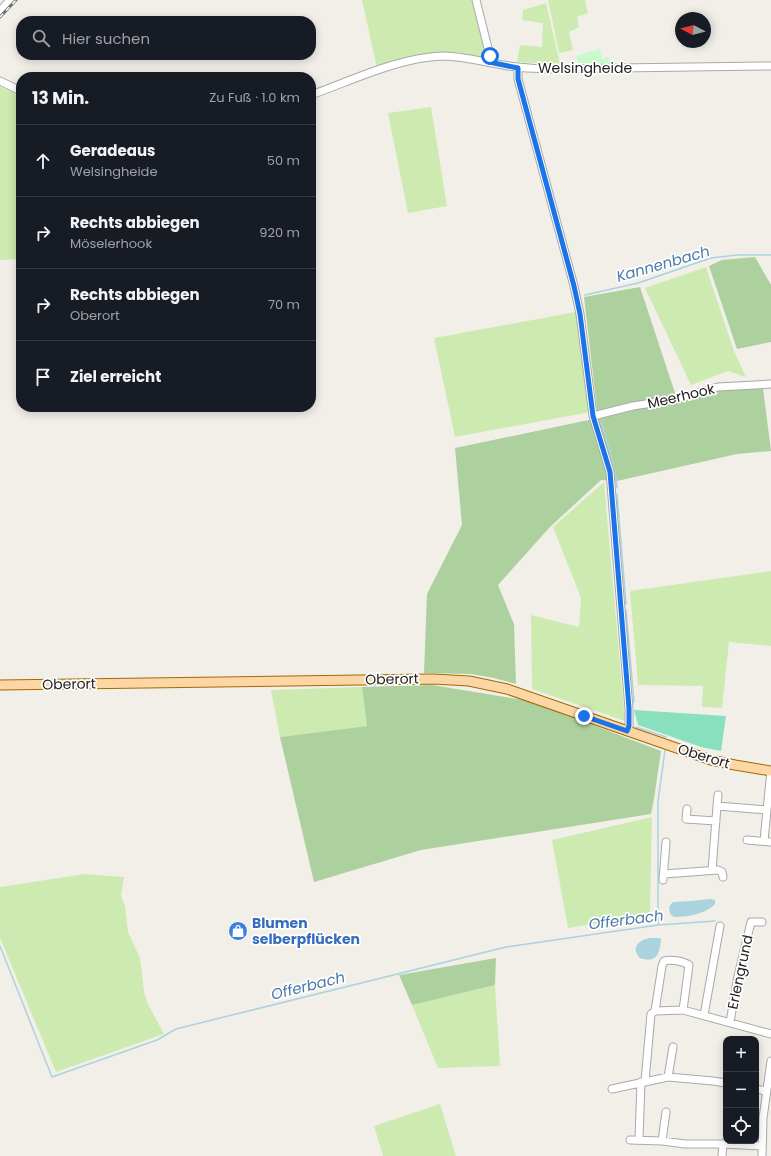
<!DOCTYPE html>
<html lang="de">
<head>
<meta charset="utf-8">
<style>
	:root { --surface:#171b24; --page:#242831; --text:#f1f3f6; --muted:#9ea1a6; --line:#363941 }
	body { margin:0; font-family:Poppins,sans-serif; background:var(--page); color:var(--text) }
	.controls { position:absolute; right:12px; bottom:12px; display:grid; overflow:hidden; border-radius:8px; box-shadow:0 2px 10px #0003 }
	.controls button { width:36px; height:36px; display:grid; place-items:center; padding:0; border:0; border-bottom:1px solid var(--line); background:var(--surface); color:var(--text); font:20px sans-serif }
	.compass { position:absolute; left:675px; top:12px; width:36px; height:36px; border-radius:50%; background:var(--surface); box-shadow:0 2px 10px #0003; rotate:277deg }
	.stop { position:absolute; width:12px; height:12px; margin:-9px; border:3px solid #1a73e8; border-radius:50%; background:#fff }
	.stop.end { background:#1a73e8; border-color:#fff; box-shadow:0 1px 4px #0008 }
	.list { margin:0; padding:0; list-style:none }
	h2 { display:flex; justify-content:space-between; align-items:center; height:52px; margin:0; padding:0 16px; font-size:17px }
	h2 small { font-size:13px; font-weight:400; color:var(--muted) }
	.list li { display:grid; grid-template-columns:26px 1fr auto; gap:12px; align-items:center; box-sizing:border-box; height:72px; padding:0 16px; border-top:1px solid var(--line) }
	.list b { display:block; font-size:15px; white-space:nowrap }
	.list p { margin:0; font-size:13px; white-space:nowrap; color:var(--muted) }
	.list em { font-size:13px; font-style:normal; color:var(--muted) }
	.icon { flex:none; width:22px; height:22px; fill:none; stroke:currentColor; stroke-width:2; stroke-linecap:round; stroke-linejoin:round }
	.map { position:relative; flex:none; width:771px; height:1156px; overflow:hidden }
	.search { position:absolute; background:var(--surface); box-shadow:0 2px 10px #0003; left:16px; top:16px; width:300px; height:44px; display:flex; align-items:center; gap:10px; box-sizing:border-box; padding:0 14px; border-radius:16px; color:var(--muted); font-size:15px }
	.panel { position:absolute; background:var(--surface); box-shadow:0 2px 10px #0003; left:16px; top:72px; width:300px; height:340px; border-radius:16px }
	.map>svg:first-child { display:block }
</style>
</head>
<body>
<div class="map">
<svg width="771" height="1156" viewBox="0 0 771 1156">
	<rect width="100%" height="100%" fill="#f2efe9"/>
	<!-- grass -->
	<path fill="#cdebb0" d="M 362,0 L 474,0 L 487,56 L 485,59 L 452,54 L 377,68 Z
		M 548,0 L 585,0 L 588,13 L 577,17 L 579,27 L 569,32 L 573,50 L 559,53 Z
		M 546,3 L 560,64 L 517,62 L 520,45 L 542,47 L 543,23 L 522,20 L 523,10 Z
		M 0,87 L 21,96 L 21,259 L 0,260 Z
		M 431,107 L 447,206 L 408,213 L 388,113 Z
		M 706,267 L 734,351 L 746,377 L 728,371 L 691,385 L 645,288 Z
		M 576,312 L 590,412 L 455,437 L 434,338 Z
		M 604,482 L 625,721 L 532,689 L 531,615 L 579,627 L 581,598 L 553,527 Z
		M 771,571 L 771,646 L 729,642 L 722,708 L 702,707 L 703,686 L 638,685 L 630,591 Z
		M 362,687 L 368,726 L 280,737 L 271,690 Z
		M 652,817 L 650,915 L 568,928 L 552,840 Z
		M 85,874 L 124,877 L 121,895 L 125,906 L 128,932 L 140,958 L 144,992 L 148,1004 L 164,1034 L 56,1072 L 0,938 L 0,887 Z
		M 495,985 L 500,1066 L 438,1068 L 412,1005 Z
		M 440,1104 L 456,1156 L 383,1156 L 374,1126 Z"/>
	<!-- forest -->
	<path fill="#add19e" d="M 755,257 L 771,285 L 771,342 L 737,349 L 709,266 L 722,260 Z
		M 640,287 L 678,402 L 719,390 L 763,388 L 771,451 L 737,454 L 617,481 L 601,480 L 550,527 L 498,585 L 514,624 L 516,684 L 494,678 L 471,674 L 424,673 L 427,594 L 462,525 L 455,448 L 598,418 L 584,297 Z
		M 432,685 L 530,701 L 661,751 L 654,799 L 651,814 L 421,850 L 314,882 L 280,737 L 367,726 L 362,687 Z
		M 496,958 L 495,985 L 412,1005 L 399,975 Z"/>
	<!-- park -->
	<path fill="#c8facc" d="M 600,49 L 602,59 L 609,57 L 611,63 L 578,63 L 576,56 Z"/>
	<!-- pitch -->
	<path fill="#88e0be" d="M 634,710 L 726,716 L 721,751 L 701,747 L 638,725 Z"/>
	<!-- water -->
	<path fill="#aad3df" d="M 710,899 L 715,900 L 715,904 C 706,914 687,917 674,917 L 670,914 L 669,907 L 673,902 L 692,901 Z
		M 651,938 L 659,938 L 661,939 C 660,953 657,964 640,958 C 630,948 639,939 651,938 Z"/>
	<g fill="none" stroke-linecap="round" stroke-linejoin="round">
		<!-- stream -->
		<path stroke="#aad3df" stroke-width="1.5" d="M 585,295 L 638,283 L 711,258 L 737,255 L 771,255
			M 601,422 C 608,444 615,465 617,488
			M 617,494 L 626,604
			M 626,610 L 634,702
			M 636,727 L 666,737
			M 658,925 L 658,801 L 665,750
			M 0,946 L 52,1077 L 157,1040 L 176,1029 L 506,947 L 658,925 L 715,921"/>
		<!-- minor casing -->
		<g stroke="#a9a9a9" stroke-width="9">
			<path id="minor" d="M 476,0 L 490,56 L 489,62
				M 0,11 L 10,0
				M 518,67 L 518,79 L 574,286 L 580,314 L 593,416 L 610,472 L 629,709 L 629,727 L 627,731
				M 0,81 L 21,91
				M 311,95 C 353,80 397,58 442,56 C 462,56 483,62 503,65 C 517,68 531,68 545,69 L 771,66
				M 593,416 L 633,406 L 677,399 L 718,387 L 771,384
				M 717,806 L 718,795
				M 687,809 L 686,819 L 716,821
				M 747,840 L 771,842
				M 764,841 L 767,810
				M 712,870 L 717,806 L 767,810 L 771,771
				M 664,874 L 718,870 L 722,872 L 723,877
				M 663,880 L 666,842
				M 655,1011 L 662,966 L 664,961 C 671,959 683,961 689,965 L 683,1010
				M 704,1015 L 720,926
				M 730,1022 L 738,976 L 751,922 L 762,922
				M 668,1077 L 673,1047
				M 645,1081 L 651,1014 L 655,1011 L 683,1010 L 771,1034
				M 612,1089 L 668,1077 L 713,1081 L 726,1083
				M 756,1089 L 766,1091
				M 639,1139 L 641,1082
				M 630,1140 L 662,1141 L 685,1144 L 723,1144 L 762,1146
				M 662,1141 L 666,1112
				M 722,1156 L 723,1144
				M 762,1156 L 763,1118 L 771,1061"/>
		</g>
		<!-- major casing -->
		<g stroke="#a06b00" stroke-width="11">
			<path id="major" d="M 0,685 L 360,680 L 433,679 L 469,681 L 507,689 L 711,760 L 735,765 L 771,771"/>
		</g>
		<!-- minor -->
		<use href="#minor" stroke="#fff" stroke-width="7"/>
		<!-- major -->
		<use href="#major" stroke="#fcd6a4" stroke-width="9"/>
		<!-- rail casing -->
		<g stroke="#707070" stroke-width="3">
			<path id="rail" d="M 0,17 L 16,0"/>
		</g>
		<!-- rail -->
		<use href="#rail" stroke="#fff" stroke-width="1.5" stroke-dasharray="4.5" stroke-linecap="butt"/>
	</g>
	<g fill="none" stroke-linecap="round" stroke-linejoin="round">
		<!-- route -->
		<path stroke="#1a73e8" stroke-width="5" d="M 490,56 L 489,62 L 518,68 L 518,79 L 574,286 L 580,314 L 593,416 L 610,472 L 629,708 L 629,726 L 627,731 L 584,716"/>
	</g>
	<!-- icons -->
	<defs>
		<g id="shop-disc" transform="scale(1)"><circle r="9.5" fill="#3f7fe0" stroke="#fff"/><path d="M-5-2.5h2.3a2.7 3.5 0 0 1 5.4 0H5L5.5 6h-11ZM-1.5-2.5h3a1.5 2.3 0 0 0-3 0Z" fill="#fff"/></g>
	</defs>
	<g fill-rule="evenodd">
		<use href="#shop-disc" x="238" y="931"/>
	</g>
	<g text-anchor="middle" stroke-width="3.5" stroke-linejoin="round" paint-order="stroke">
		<!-- street labels -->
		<g font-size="14" fill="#222" stroke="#fff">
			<text x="585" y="73">Welsingheide</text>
			<text transform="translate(681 396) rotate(-13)" y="5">Meerhook</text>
			<text transform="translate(392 679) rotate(-1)" y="5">Oberort</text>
			<text transform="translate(69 684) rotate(-1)" y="5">Oberort</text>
			<text transform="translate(704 756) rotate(17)" y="5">Oberort</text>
			<text transform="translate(740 972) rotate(-78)" y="5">Erlengrund</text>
		</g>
		<!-- shop labels -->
		<g font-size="14" font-weight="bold" fill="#366cbe" stroke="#fff" text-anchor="start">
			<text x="252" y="928">Blumen<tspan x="252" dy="16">selberpflücken</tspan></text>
		</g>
		<!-- water labels -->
		<g font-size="15" font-style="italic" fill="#4a7aab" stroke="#fff">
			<text transform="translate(663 264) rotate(-16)" y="5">Kannenbach</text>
			<text transform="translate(626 920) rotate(-7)" y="5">Offerbach</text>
			<text transform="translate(308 986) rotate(-14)" y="5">Offerbach</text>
		</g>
	</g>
</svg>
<div class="controls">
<button>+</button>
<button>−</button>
<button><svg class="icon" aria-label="locate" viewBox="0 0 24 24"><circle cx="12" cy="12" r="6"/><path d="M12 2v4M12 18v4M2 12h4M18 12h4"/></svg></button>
</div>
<svg class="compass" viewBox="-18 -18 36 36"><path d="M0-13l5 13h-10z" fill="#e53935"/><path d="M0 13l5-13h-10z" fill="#9ea1a6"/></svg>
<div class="stop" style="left:490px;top:56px"></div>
<div class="stop end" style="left:584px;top:716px"></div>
<div class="search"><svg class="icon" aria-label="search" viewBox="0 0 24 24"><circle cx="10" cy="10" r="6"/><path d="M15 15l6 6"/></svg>Hier suchen</div>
<section class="panel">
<h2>13 Min.<small>Zu Fuß · 1.0 km</small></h2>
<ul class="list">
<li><svg class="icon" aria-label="ahead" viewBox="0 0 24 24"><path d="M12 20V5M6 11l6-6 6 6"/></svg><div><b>Geradeaus</b><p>Welsingheide</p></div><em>50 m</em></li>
<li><svg class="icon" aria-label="right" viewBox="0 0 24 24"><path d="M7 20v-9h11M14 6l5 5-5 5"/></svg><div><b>Rechts abbiegen</b><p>Möselerhook</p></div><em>920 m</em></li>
<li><svg class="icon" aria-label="right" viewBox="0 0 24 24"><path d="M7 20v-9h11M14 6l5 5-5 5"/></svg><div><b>Rechts abbiegen</b><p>Oberort</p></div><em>70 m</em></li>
<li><svg class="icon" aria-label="arrive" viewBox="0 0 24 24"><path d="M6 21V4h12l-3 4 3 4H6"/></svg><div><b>Ziel erreicht</b></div></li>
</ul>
</section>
</div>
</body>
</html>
